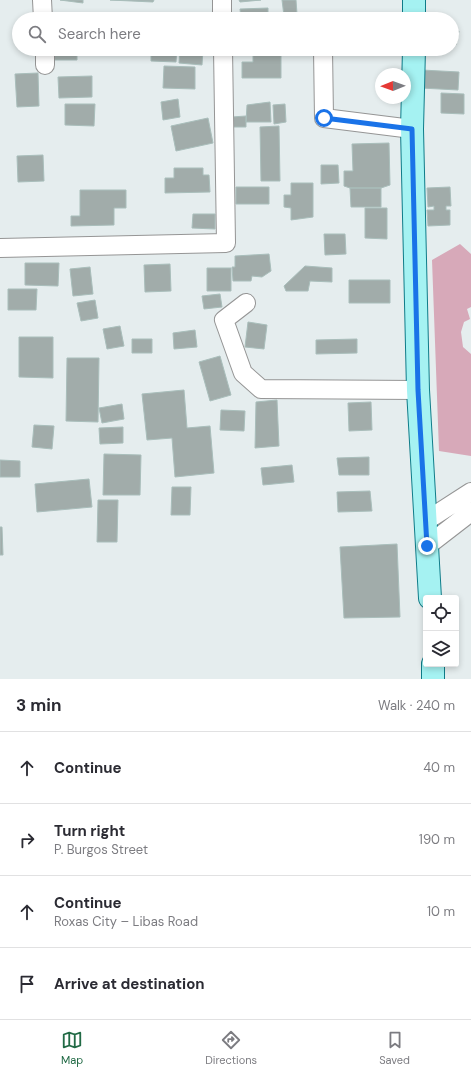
<!DOCTYPE html>
<html lang="en">
<head>
<meta charset="utf-8">
<style>
	:root { --surface:#fff; --page:#f2f2f3; --text:#2b2b33; --muted:#7c7c81; --line:#e1e1e2; --accent:#216a45 }
	body { margin:0; font-family:"DM Sans",sans-serif; background:var(--page); color:var(--text) }
	.controls { position:absolute; right:12px; bottom:12px; display:grid; overflow:hidden; border-radius:4px; box-shadow:0 2px 6px #0003 }
	.controls button { width:36px; height:36px; display:grid; place-items:center; padding:0; border:0; border-bottom:1px solid var(--line); background:var(--surface); color:var(--text); font:20px sans-serif }
	.compass { position:absolute; left:375px; top:68px; width:36px; height:36px; border-radius:50%; background:var(--surface); box-shadow:0 2px 6px #0003; rotate:269deg }
	.stop { position:absolute; width:12px; height:12px; margin:-9px; border:3px solid #1a73e8; border-radius:50%; background:#fff }
	.stop.end { background:#1a73e8; border-color:#fff; box-shadow:0 1px 4px #0008 }
	.list { margin:0; padding:0; list-style:none }
	h2 { display:flex; justify-content:space-between; align-items:center; height:52px; margin:0; padding:0 16px; font-size:17px }
	h2 small { font-size:13px; font-weight:400; color:var(--muted) }
	.list li { display:grid; grid-template-columns:26px 1fr auto; gap:12px; align-items:center; box-sizing:border-box; height:72px; padding:0 16px; border-top:1px solid var(--line) }
	.list b { display:block; font-size:15px; white-space:nowrap }
	.list p { margin:0; font-size:13px; white-space:nowrap; color:var(--muted) }
	.list em { font-size:13px; font-style:normal; color:var(--muted) }
	.icon { flex:none; width:22px; height:22px; fill:none; stroke:currentColor; stroke-width:2; stroke-linecap:round; stroke-linejoin:round }
	.map { position:relative; flex:none; width:471px; height:679px; overflow:hidden }
	.search { position:absolute; background:var(--surface); box-shadow:0 2px 6px #0003; left:12px; right:12px; top:12px; height:44px; display:flex; align-items:center; gap:10px; box-sizing:border-box; padding:0 14px; border-radius:22px; color:var(--muted); font-size:15px }
	.sheet { height:340px; background:var(--surface) }
	nav { display:flex; justify-content:space-around; align-items:center; box-sizing:border-box; height:56px; border-top:1px solid var(--line); background:var(--surface); font-size:11px; color:var(--muted) }
	nav a { display:grid; justify-items:center; gap:2px }
	nav .on { color:var(--accent) }
	.map>svg:first-child { display:block }
</style>
</head>
<body>
<div class="map">
<svg width="471" height="679" viewBox="0 0 471 679">
	<rect width="100%" height="100%" fill="#e5edee"/>
	<!-- water -->
	<path fill="#d7a9b9" d="M 460,244 L 471,254 L 471,307 L 467,309 L 470,319 L 464,322 L 461,332 L 463,347 L 471,354 L 471,456 L 439,451 L 432,260 Z"/>
	<!-- building -->
	<path fill="#a1acaa" stroke="#a9bebb" d="M 60,0 L 83,0 L 83,3 Z
		M 110,0 L 154,0 L 153,2 Z
		M 239,0 L 261,0 L 240,2 Z
		M 282,0 L 296,0 L 297,14 L 284,16 Z
		M 268,8 L 268,19 L 241,19 L 240,9 Z
		M 170,16 L 200,16 L 200,19 L 170,19 Z
		M 452,30 L 459,31 L 456,45 L 452,44 Z
		M 54,49 L 77,49 L 77,60 L 54,60 Z
		M 151,49 L 177,49 L 176,62 L 151,61 Z
		M 180,49 L 203,49 L 202,65 L 179,63 Z
		M 281,51 L 281,78 L 242,78 L 242,62 L 253,62 L 253,52 Z
		M 164,66 L 195,67 L 195,89 L 163,88 Z
		M 422,70 L 459,72 L 458,90 L 421,88 Z
		M 38,73 L 39,106 L 17,107 L 15,74 Z
		M 92,76 L 92,97 L 59,98 L 58,77 Z
		M 441,93 L 464,94 L 464,114 L 441,113 Z
		M 178,99 L 180,117 L 163,120 L 161,102 Z
		M 270,102 L 271,122 L 246,122 L 247,105 Z
		M 65,104 L 95,104 L 94,126 L 65,125 Z
		M 285,104 L 286,122 L 274,124 L 273,105 Z
		M 246,116 L 246,127 L 232,127 L 232,117 Z
		M 208,118 L 213,143 L 176,151 L 171,126 Z
		M 279,126 L 280,181 L 261,181 L 260,127 Z
		M 389,143 L 390,185 L 381,188 L 350,188 L 344,186 L 344,171 L 353,171 L 352,144 Z
		M 43,155 L 44,181 L 18,182 L 17,156 Z
		M 321,165 L 338,165 L 339,183 L 321,184 Z
		M 174,168 L 203,168 L 203,175 L 209,175 L 210,192 L 165,193 L 165,178 L 174,178 Z
		M 291,183 L 313,183 L 313,217 L 291,220 L 291,208 L 284,207 L 284,195 L 291,195 Z
		M 236,187 L 269,187 L 269,204 L 236,204 Z
		M 450,187 L 451,206 L 446,206 L 446,210 L 450,210 L 450,225 L 428,226 L 427,210 L 434,210 L 434,206 L 428,207 L 427,188 Z
		M 350,188 L 381,188 L 381,207 L 351,207 Z
		M 80,190 L 126,190 L 126,208 L 114,208 L 114,225 L 71,226 L 71,216 L 80,216 Z
		M 365,208 L 387,208 L 387,239 L 365,238 Z
		M 193,214 L 215,214 L 215,229 L 192,228 Z
		M 324,234 L 345,234 L 346,254 L 325,255 Z
		M 269,254 L 271,271 L 262,277 L 252,276 L 251,281 L 233,281 L 232,267 L 235,267 L 235,256 Z
		M 25,263 L 59,263 L 58,286 L 25,285 Z
		M 170,264 L 171,291 L 145,292 L 144,265 Z
		M 305,266 L 332,268 L 332,282 L 310,281 L 308,291 L 286,291 L 284,286 Z
		M 90,267 L 93,294 L 73,296 L 70,269 Z
		M 207,268 L 231,268 L 231,291 L 207,291 Z
		M 349,280 L 390,280 L 390,303 L 349,303 Z
		M 8,289 L 37,289 L 36,310 L 8,310 Z
		M 220,294 L 222,307 L 204,309 L 202,296 Z
		M 95,300 L 98,318 L 81,321 L 77,303 Z
		M 248,322 L 267,325 L 264,349 L 245,347 Z
		M 120,326 L 124,346 L 107,349 L 103,329 Z
		M 195,330 L 197,347 L 174,349 L 173,333 Z
		M 19,337 L 53,337 L 53,378 L 19,377 Z
		M 132,339 L 152,339 L 152,353 L 132,353 Z
		M 357,339 L 357,353 L 316,354 L 316,340 Z
		M 220,356 L 231,395 L 210,401 L 199,362 Z
		M 67,358 L 99,358 L 98,422 L 66,421 Z
		M 184,390 L 187,428 L 210,426 L 214,473 L 175,477 L 172,438 L 147,440 L 142,394 Z
		M 277,400 L 279,446 L 255,448 L 256,402 Z
		M 371,402 L 372,430 L 349,431 L 348,403 Z
		M 122,404 L 124,419 L 102,423 L 99,408 Z
		M 221,410 L 245,411 L 244,431 L 220,430 Z
		M 34,425 L 54,426 L 52,449 L 32,447 Z
		M 123,427 L 123,443 L 100,444 L 99,428 Z
		M 104,454 L 141,455 L 140,495 L 103,495 Z
		M 369,457 L 369,475 L 339,475 L 337,458 Z
		M 0,460 L 20,461 L 20,477 L 0,477 Z
		M 292,465 L 294,482 L 263,485 L 261,468 Z
		M 89,479 L 92,507 L 37,512 L 35,484 Z
		M 172,487 L 191,487 L 190,515 L 171,515 Z
		M 370,491 L 372,511 L 338,512 L 337,492 Z
		M 98,500 L 118,500 L 117,542 L 97,542 Z
		M 0,527 L 2,527 L 3,555 L 0,555 Z
		M 397,544 L 400,617 L 344,618 L 340,547 Z"/>
	<g fill="none" stroke-linecap="round" stroke-linejoin="round">
		<!-- minor casing -->
		<g stroke="#959595" stroke-width="20">
			<path id="minor" d="M 42,0 L 43,19
				M 222,0 L 222,19
				M 45,49 L 45,65
				M 323,49 L 324,118 L 412,129
				M 0,248 L 226,243 L 223,49
				M 246,303 L 224,320 L 243,373 L 261,389 L 418,390
				M 426,521 L 471,492
				M 427,546 L 471,512"/>
		</g>
		<!-- major casing -->
		<g stroke="#0f7c89" stroke-width="24">
			<path id="major" d="M 414,19 L 414,0
				M 414,49 L 412,129 L 418,390 L 430,598
				M 433,664 L 433,679"/>
		</g>
		<!-- minor -->
		<use href="#minor" stroke="#fff" stroke-width="18"/>
		<!-- major -->
		<use href="#major" stroke="#a5f2f2" stroke-width="22"/>
	</g>
	<g fill="none" stroke-linecap="round" stroke-linejoin="round">
		<!-- route -->
		<path stroke="#1a73e8" stroke-width="5" d="M 324,118 L 412,129 L 418,390 L 427,546"/>
	</g>
</svg>
<div class="controls">
<button><svg class="icon" aria-label="locate" viewBox="0 0 24 24"><circle cx="12" cy="12" r="6"/><path d="M12 2v4M12 18v4M2 12h4M18 12h4"/></svg></button>
<button><svg class="icon" aria-label="layers" viewBox="0 0 24 24"><path d="M12 4l9 5-9 5-9-5zM3 14l9 5 9-5"/></svg></button>
</div>
<svg class="compass" viewBox="-18 -18 36 36"><path d="M0-13l5 13h-10z" fill="#e53935"/><path d="M0 13l5-13h-10z" fill="#7c7c81"/></svg>
<div class="stop" style="left:324px;top:118px"></div>
<div class="stop end" style="left:427px;top:546px"></div>
<div class="search"><svg class="icon" aria-label="search" viewBox="0 0 24 24"><circle cx="10" cy="10" r="6"/><path d="M15 15l6 6"/></svg>Search here</div>
</div>
<section class="sheet">
<h2>3 min<small>Walk · 240 m</small></h2>
<ul class="list">
<li><svg class="icon" aria-label="ahead" viewBox="0 0 24 24"><path d="M12 20V5M6 11l6-6 6 6"/></svg><div><b>Continue</b></div><em>40 m</em></li>
<li><svg class="icon" aria-label="right" viewBox="0 0 24 24"><path d="M7 20v-9h11M14 6l5 5-5 5"/></svg><div><b>Turn right</b><p>P. Burgos Street</p></div><em>190 m</em></li>
<li><svg class="icon" aria-label="ahead" viewBox="0 0 24 24"><path d="M12 20V5M6 11l6-6 6 6"/></svg><div><b>Continue</b><p>Roxas City – Libas Road</p></div><em>10 m</em></li>
<li><svg class="icon" aria-label="arrive" viewBox="0 0 24 24"><path d="M6 21V4h12l-3 4 3 4H6"/></svg><div><b>Arrive at destination</b></div></li>
</ul>
</section>
<nav>
<a class="on"><svg class="icon" aria-label="map" viewBox="0 0 24 24"><path d="M3 6l6-2 6 2 6-2v14l-6 2-6-2-6 2zM9 4v14M15 6v14"/></svg>Map</a>
<a><svg class="icon" aria-label="directions" viewBox="0 0 24 24"><path d="M12 3l9 9-9 9-9-9zM9 14v-3h6M13 9l2 2-2 2"/></svg>Directions</a>
<a><svg class="icon" aria-label="saved" viewBox="0 0 24 24"><path d="M7 4h10v16l-5-4-5 4z"/></svg>Saved</a>
</nav>
</body>
</html>
